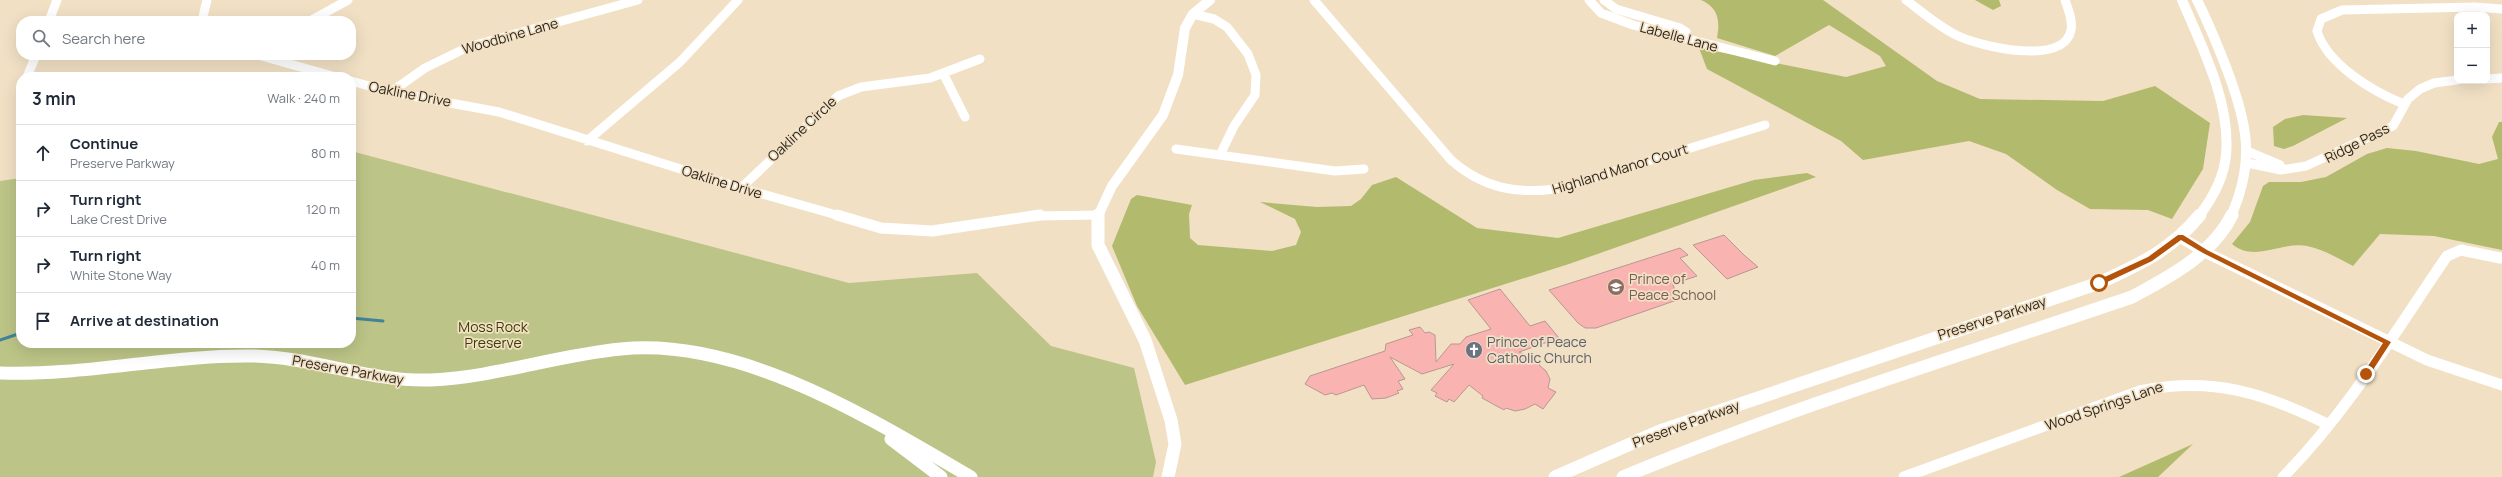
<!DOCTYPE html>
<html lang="en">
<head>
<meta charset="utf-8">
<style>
	:root { --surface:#fff; --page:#f6f6f7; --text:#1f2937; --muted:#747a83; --line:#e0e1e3 }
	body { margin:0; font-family:Manrope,sans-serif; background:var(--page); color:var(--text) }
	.controls { position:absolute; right:12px; top:12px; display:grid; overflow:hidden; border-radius:8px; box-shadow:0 4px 16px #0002 }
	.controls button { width:36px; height:36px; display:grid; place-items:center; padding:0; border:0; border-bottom:1px solid var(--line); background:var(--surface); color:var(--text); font:20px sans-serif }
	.stop { position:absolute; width:12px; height:12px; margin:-9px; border:3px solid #b45309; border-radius:50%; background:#fff }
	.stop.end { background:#b45309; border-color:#fff; box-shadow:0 1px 4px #0008 }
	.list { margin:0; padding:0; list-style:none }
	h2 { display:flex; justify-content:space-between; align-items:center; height:52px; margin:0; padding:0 16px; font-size:17px }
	h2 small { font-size:13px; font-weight:400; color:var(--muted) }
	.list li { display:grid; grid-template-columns:26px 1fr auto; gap:12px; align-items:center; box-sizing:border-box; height:56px; padding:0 16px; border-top:1px solid var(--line) }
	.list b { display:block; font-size:15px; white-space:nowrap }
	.list p { margin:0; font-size:13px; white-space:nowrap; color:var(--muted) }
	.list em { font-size:13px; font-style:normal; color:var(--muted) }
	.icon { flex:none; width:22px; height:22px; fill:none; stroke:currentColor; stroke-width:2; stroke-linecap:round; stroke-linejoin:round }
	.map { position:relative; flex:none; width:2502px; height:477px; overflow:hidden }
	.search { position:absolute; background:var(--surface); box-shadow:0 4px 16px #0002; left:16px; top:16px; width:340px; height:44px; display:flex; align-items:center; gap:10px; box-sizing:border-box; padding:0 14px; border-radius:16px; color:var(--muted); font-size:15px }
	.panel { position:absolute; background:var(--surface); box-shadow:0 4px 16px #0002; left:16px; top:72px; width:340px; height:276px; border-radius:16px }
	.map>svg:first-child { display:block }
</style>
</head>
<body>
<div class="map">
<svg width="2502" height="477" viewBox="0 0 2502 477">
	<rect width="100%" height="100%" fill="#f1e0c4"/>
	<!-- green -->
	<path fill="#bcc487" d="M 351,151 L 849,283 L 977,273 L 1051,346 L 1134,368 L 1156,462 L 1153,477 L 0,477 L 0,181 L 21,178 L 21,343 L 351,343 Z"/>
	<!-- forest -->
	<path fill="#b2ba6e" d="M 1701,0 L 1823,0 L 1937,81 L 1980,99 L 2103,101 L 2155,86 L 2210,123 L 2203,169 L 2172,219 L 2148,210 L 2090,209 L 2057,190 L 2006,154 L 1969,141 L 1863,160 L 1841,141 L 1707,69 L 1699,48 L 1846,77 L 1886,66 L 1880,56 L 1829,25 L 1775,56 L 1717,38 C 1720,21 1719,8 1701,0 Z
		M 1975,0 L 1999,0 L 2001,6 L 1993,10 Z
		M 2303,115 L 2347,118 L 2293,146 L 2284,149 L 2274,146 L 2273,127 L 2285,119 Z
		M 2499,122 L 2502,122 L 2502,250 L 2434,236 L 2380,234 L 2353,266 C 2339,259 2323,249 2307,246 C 2282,241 2254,263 2232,244 L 2250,222 L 2263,186 L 2269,182 L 2301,182 L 2326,177 L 2367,154 L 2387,148 L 2416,151 L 2479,164 L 2498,159 L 2492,137 Z
		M 1807,173 L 1816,177 L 1569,264 L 1185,385 L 1137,306 L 1112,246 L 1131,199 L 1137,195 L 1192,205 L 1189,214 L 1190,238 L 1198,245 L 1272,251 L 1296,245 L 1301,232 L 1295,219 L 1260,202 L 1317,207 L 1351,206 L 1361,199 L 1372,185 L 1396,177 L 1477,228 L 1558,238 L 1754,180 Z
		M 2193,444 L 2158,477 L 2119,477 Z"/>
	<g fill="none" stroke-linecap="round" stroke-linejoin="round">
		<!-- stream -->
		<path stroke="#428496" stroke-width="3" d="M 351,318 L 383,321
			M 0,340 L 21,333"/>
	</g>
	<!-- building -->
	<path fill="#f9b4b2" stroke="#b99694" d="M 1724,235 L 1744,255 L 1758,267 L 1727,279 L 1693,245 Z
		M 1680,248 L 1688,255 L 1680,258 L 1697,276 L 1673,284 L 1677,300 L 1596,328 L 1585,328 L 1578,323 L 1549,290 Z
		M 1500,289 L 1530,326 L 1545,321 L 1559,338 L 1519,352 L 1541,363 L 1539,365 L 1546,371 L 1550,379 L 1548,388 L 1556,392 L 1543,409 L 1535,404 L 1525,409 L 1515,411 L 1506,408 L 1504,410 L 1482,398 L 1483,396 L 1469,385 L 1454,402 L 1449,399 L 1447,402 L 1435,396 L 1437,393 L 1431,390 L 1454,364 L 1422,374 L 1390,357 L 1405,379 L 1398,381 L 1403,389 L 1397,391 L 1399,393 L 1386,398 L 1372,399 L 1364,385 L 1336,395 L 1332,393 L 1325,395 L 1305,384 L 1310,376 L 1385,351 L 1386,344 L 1413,335 L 1409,330 L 1420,327 L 1425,333 L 1429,332 L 1435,335 L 1436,362 L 1451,344 L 1460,344 L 1466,337 L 1491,329 L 1468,300 Z"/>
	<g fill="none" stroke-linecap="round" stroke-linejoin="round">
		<!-- minor-far1 -->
		<path stroke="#fff" stroke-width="9" d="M 1314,0 L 1451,160 C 1484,189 1519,195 1561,188 L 1765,125
			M 1589,0 L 1601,13 L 1633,25 L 1775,61
			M 1604,0 L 1616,9 L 1680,28 L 1686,32 L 1683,38
			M 1906,0 C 1922,12 1938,26 1956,35 C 1978,46 2064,67 2071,30 C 2073,20 2068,9 2065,0
			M 1193,14 L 1214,19 L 1227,27 L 1248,54 L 1256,75 L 1255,95 L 1234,126 L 1220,155
			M 49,21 L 57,0
			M 202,21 L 207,0
			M 310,21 L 348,0
			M 258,55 L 336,77
			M 944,75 L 965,117
			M 27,77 L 36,55
			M 2487,79 L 2502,78
			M 351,81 L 391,92 L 499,112 L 741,188 L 840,216
			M 391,92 L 425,68 L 468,47 L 638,0
			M 2404,104 C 2373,92 2327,64 2317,31 L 2321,19 L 2342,10 L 2475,7 L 2502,9
			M 587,141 L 680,62 L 738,0
			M 1176,149 L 1335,171 L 1364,169
			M 2247,151 L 2280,165
			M 2247,163 L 2281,170 L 2306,166 L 2393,126 L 2408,99 L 2420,89 L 2434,83 L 2457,80
			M 741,188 L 838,96 L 861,87 L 930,78 L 980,59
			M 1033,216 L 1098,215"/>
		<!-- minor -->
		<path stroke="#fff" stroke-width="11" d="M 837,215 L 881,228 L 932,231 L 1040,215
			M 2180,237 L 2205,252 L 2427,360 L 2502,385
			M 1904,477 L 2140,391 C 2212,376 2265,393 2329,425
			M 2283,477 C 2348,411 2395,332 2447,256 L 2461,250 L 2500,258"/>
		<!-- tertiary-far1 -->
		<path stroke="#fff" stroke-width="10" d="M 2182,0 C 2202,47 2231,103 2226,155 C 2224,178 2212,199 2199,216
			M 2197,0 C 2208,22 2217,44 2226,67 C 2247,122 2256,160 2231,216
			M 1098,216 L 1112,186 L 1163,115 L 1178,75 L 1185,28 L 1193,14 L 1210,0"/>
		<!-- tertiary -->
		<path stroke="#fff" stroke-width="13" d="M 1098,215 L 1098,245 L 1145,340 L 1171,420 L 1175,444 L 1168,477
			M 0,373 C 85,376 167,355 252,356 C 313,357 370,382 431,380 C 496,377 557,355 621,349 C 741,337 871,419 971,477
			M 891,439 L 941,477
			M 1555,477 L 1660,431 L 2099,283 C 2140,264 2170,251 2200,215
			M 1623,477 C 1789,408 1962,355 2132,297 C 2169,277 2212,255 2232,215"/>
	</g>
	<!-- route -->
	<path fill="#b45309" d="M 2178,235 L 2183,235 L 2207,250 L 2391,342 L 2369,376 L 2364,376 L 2364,372 L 2383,343 L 2203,253 L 2181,240 L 2152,261 L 2101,285 L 2096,285 L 2096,281 L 2148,257 Z"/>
	<!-- icons -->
	<defs>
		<g id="school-disc" transform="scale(0.9)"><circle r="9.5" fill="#8d6e63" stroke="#f1e0c4"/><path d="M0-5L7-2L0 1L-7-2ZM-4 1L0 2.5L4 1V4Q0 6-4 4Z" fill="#fff"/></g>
		<g id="church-disc" transform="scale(0.9)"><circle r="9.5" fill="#6b7280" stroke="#f1e0c4"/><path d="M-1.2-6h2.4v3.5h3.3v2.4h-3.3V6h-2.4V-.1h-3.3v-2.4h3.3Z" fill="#fff"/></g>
	</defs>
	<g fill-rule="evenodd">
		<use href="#school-disc" x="1616" y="287"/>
		<use href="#church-disc" x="1474" y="350"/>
	</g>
	<g text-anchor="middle" stroke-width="3.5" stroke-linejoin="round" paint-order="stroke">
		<!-- street labels -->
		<g font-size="14" fill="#2d261c" stroke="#f1e0c4">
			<text transform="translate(510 36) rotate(-16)" y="5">Woodbine Lane</text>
			<text transform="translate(1679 37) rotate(15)" y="5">Labelle Lane</text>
			<text transform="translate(410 94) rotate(11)" y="5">Oakline Drive</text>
			<text transform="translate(802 129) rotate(-43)" y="5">Oakline Circle</text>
			<text transform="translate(2357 143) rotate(-27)" y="5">Ridge Pass</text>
			<text transform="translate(1620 169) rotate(-17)" y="5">Highland Manor Court</text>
			<text transform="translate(722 182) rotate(17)" y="5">Oakline Drive</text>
			<text transform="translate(1992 318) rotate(-18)" y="5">Preserve Parkway</text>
			<text transform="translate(348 370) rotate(10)" y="5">Preserve Parkway</text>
			<text transform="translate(2104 406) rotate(-19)" y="5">Wood Springs Lane</text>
			<text transform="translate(1686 424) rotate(-20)" y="5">Preserve Parkway</text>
		</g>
		<!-- education labels -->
		<g font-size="14" fill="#785e54" stroke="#f1e0c4" text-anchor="start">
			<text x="1629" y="284">Prince of<tspan x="1629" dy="16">Peace School</tspan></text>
		</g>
		<!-- park labels -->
		<g font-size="14" fill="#3a3e00" stroke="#f1e0c4">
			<text x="493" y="332">Moss Rock<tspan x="493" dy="16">Preserve</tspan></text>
		</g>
		<!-- worship labels -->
		<g font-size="14" fill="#5b616d" stroke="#f1e0c4" text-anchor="start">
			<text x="1487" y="347">Prince of Peace<tspan x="1487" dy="16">Catholic Church</tspan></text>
		</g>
	</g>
</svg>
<div class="controls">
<button>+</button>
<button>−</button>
</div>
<div class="stop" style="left:2099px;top:283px"></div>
<div class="stop end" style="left:2366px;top:374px"></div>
<div class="search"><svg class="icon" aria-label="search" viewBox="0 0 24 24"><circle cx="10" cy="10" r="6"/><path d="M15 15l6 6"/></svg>Search here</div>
<section class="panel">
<h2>3 min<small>Walk · 240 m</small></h2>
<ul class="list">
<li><svg class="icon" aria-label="ahead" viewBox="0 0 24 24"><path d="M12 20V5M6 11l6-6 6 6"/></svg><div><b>Continue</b><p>Preserve Parkway</p></div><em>80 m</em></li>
<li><svg class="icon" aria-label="right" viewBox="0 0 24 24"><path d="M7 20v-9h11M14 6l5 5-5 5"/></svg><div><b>Turn right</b><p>Lake Crest Drive</p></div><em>120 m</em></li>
<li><svg class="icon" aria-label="right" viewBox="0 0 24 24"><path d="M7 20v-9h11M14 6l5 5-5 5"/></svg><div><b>Turn right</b><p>White Stone Way</p></div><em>40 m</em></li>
<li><svg class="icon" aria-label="arrive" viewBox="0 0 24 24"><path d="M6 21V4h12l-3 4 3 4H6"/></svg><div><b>Arrive at destination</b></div></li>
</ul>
</section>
</div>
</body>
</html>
